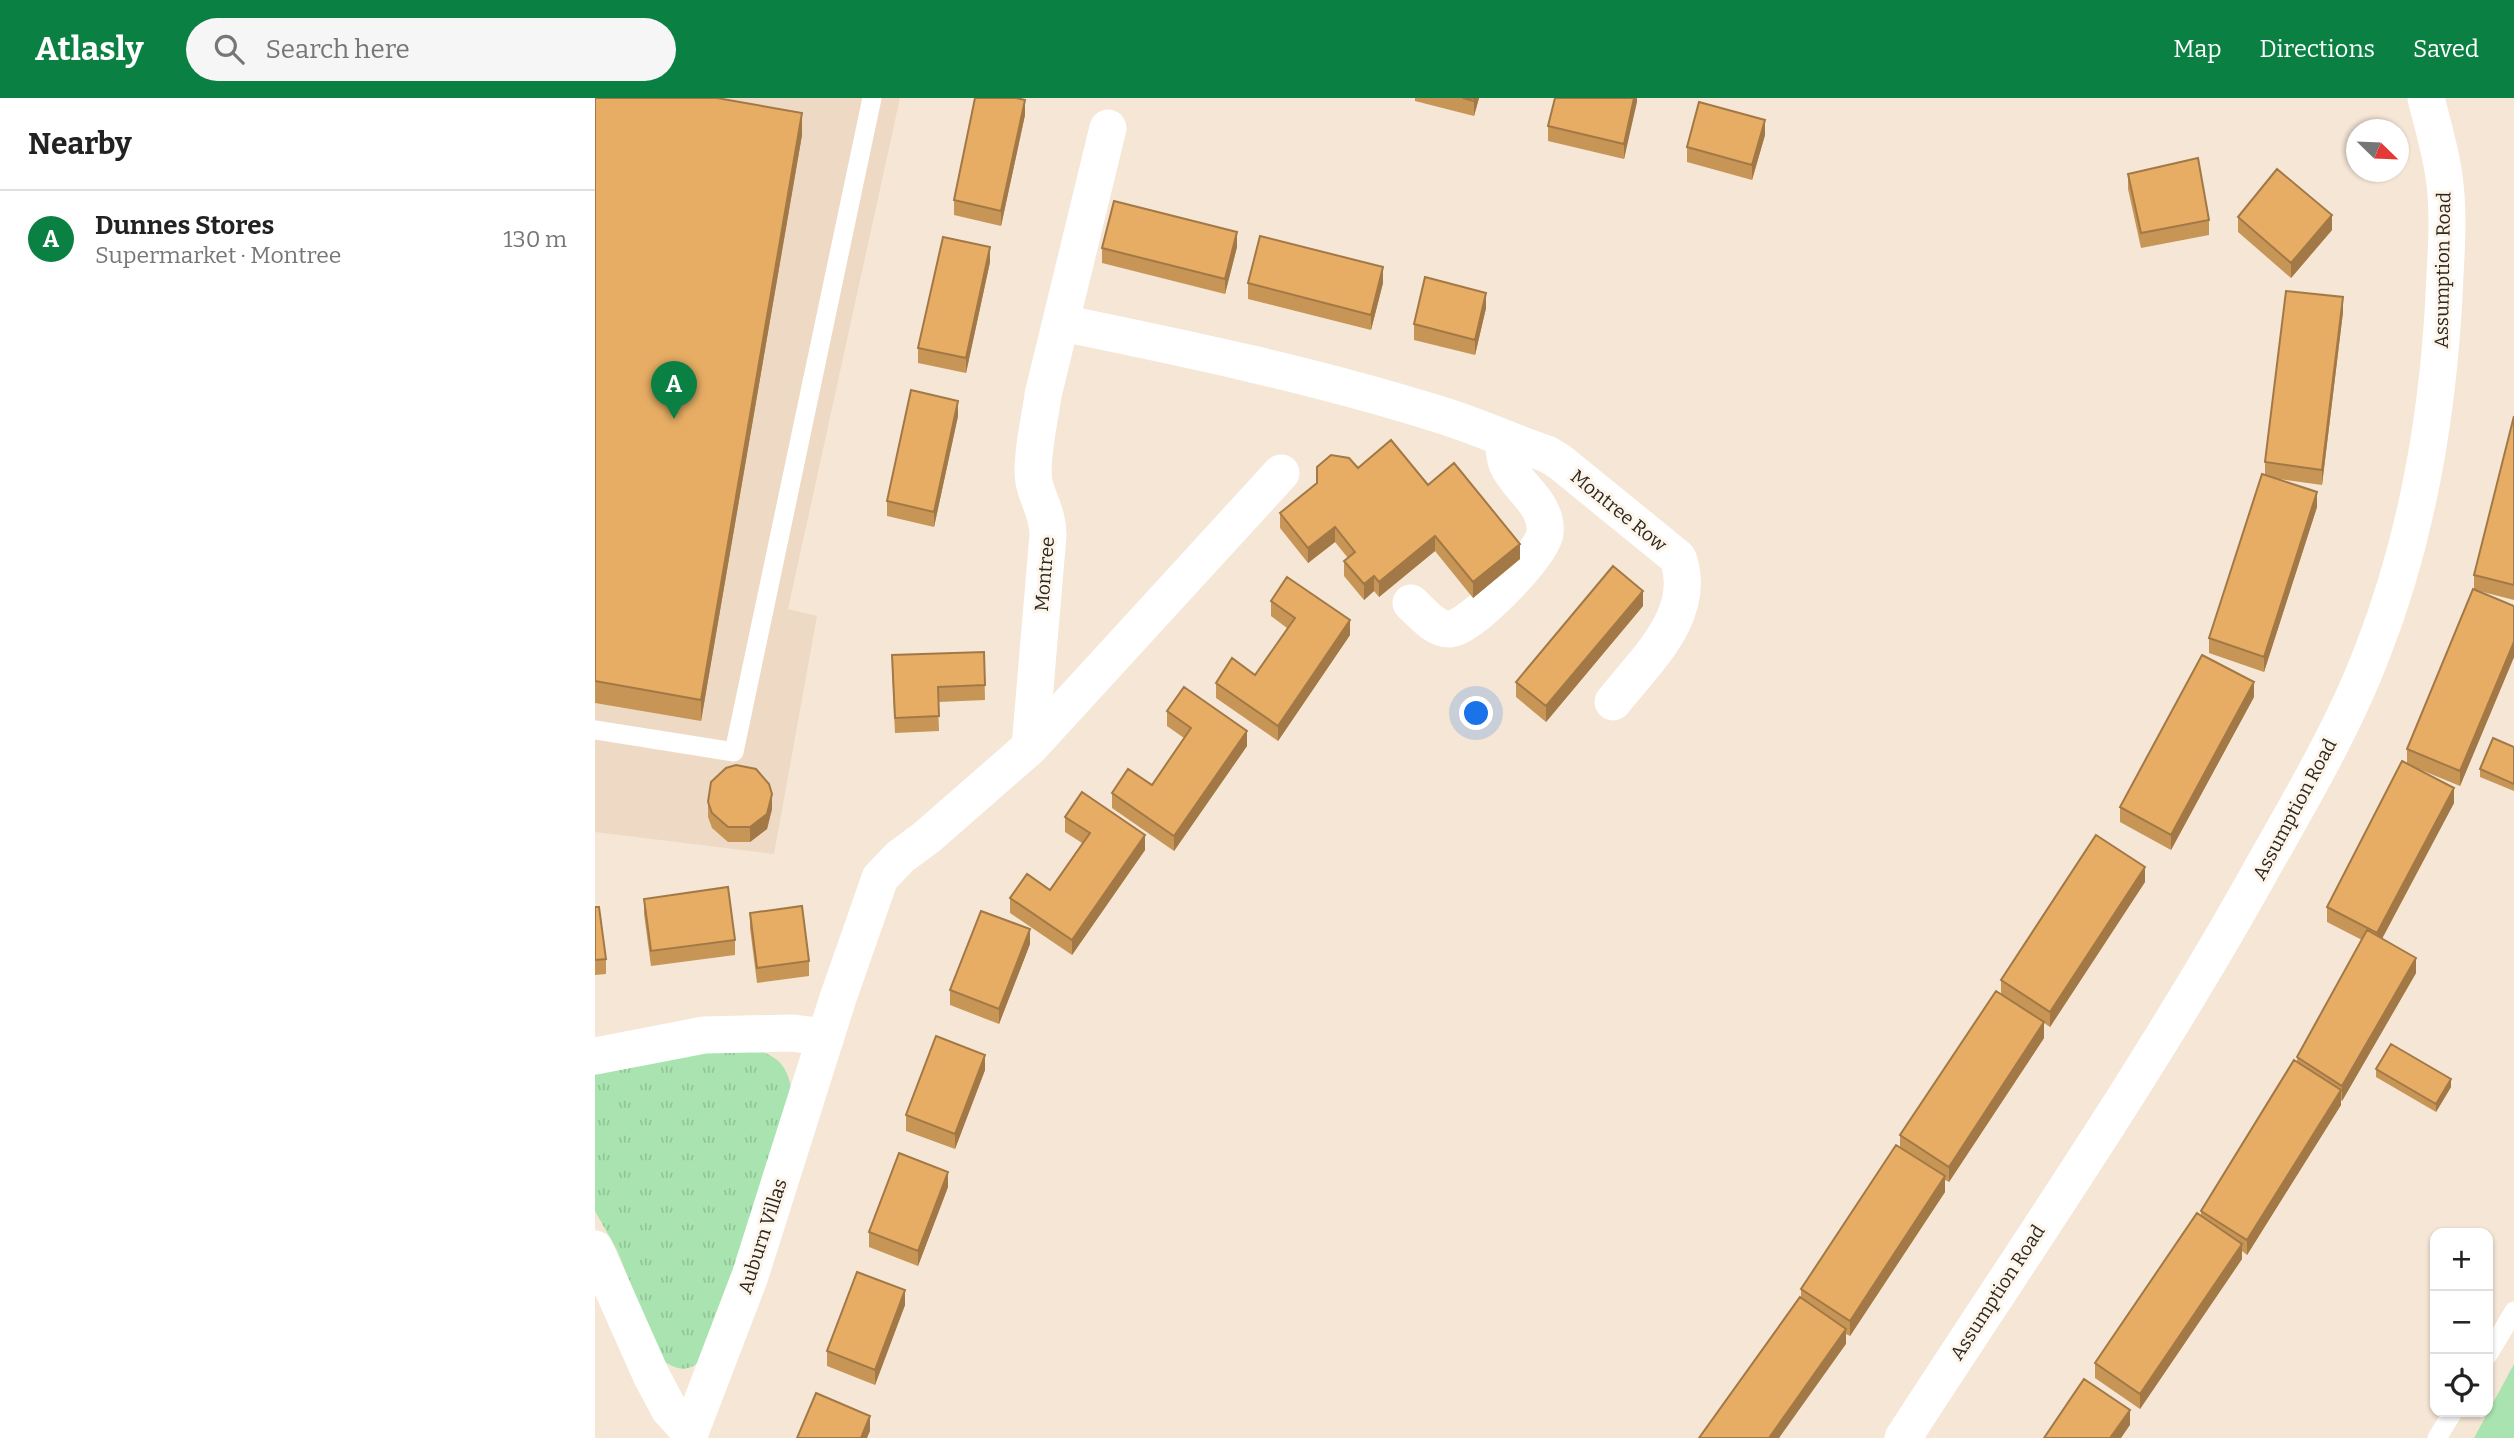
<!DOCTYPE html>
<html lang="en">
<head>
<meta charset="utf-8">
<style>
	:root { --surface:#fff; --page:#f6f6f6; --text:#222; --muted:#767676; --line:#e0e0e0; --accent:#0b8043 }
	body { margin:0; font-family:Bitter,serif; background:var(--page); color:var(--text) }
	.controls { position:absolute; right:21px; bottom:21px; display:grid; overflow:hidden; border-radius:14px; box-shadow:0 2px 5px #0004 }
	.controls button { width:63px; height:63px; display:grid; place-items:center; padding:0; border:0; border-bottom:2px solid var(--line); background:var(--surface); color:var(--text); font:35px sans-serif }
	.compass { position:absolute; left:1751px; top:21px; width:63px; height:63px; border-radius:50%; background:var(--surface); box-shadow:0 2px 5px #0004; rotate:113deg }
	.you { position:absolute; left:882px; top:616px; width:24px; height:24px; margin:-18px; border:5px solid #fff; border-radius:50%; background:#1a73e8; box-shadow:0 0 0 10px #1a73e833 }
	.badge { display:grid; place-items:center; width:46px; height:46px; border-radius:50%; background:var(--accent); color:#fff; font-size:23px; font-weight:700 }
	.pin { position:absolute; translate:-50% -58px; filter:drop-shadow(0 2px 4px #0008) }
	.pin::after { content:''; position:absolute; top:37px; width:24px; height:21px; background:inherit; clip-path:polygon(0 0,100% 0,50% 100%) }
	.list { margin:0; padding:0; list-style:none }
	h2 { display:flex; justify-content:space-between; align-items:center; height:91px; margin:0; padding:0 28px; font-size:30px }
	h2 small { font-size:23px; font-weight:400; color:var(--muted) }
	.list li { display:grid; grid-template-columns:46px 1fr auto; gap:21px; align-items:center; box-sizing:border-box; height:98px; padding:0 28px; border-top:2px solid var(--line) }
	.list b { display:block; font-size:26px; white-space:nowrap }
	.list p { margin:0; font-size:23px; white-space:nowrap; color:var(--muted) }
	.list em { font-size:23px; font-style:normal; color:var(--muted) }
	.icon { flex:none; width:38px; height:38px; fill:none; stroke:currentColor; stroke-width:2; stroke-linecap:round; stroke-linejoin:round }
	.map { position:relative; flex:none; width:1919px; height:1340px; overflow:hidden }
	header { display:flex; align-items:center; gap:42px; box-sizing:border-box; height:98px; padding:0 35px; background:var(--accent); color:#fff }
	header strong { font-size:33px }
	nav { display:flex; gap:38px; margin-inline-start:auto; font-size:24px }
	.search { width:490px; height:63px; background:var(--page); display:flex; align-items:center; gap:18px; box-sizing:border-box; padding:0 24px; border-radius:38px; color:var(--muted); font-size:26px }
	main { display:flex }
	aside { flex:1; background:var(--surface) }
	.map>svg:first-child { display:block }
</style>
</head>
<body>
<header>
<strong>Atlasly</strong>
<div class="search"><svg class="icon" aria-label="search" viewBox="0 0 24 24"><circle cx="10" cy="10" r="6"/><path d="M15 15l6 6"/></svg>Search here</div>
<nav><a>Map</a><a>Directions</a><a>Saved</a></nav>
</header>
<main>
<aside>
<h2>Nearby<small></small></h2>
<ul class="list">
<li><span class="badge">A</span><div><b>Dunnes Stores</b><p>Supermarket · Montree</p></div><em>130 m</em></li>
</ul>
</aside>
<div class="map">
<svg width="1919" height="1340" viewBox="0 0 1919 1340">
	<defs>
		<pattern id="grass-tufts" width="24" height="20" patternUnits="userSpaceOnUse" patternTransform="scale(1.75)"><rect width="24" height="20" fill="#a9e4b0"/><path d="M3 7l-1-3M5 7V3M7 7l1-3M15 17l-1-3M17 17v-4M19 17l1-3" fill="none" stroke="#92c497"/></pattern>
	</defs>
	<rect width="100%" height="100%" fill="#f5e6d6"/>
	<!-- built -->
	<path fill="#eedac4" d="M 0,0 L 305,0 L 193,511 L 222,518 L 179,756 L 0,734 Z"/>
	<!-- grass -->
	<path fill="url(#grass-tufts)" d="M 139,950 C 168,951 191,957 196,990 L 144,1156 L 108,1260 C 94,1275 82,1273 66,1261 L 22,1152 L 0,1113 L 0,971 Z"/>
	<!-- pitch -->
	<path fill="#a9e4b0" d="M 1919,1266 L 1919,1340 L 1879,1340 Z"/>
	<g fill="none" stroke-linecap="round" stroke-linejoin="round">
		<!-- lane -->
		<path stroke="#fff" stroke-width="19" d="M 0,632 L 139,654 L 277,0
			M 1893,1257 L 1919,1213
			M 1842,1340 L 1858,1314"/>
		<!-- street -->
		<path stroke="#fff" stroke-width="37" d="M 467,225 C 594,251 722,278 846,317 C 882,328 916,344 952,356 L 965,364 L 1083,460 C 1103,517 1050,563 1018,604
			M 816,505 C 826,514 840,532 855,531 C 876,530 948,455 950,435 C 953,405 922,390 912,366 C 909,358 909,347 907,339
			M 435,649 L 453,437 C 453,415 443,403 439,384 C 435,361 445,321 448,297 L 513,30
			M 0,958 L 109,937 L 196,935 L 231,939
			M 0,1151 L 56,1277 L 74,1311 L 95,1334
			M 93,1340 L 155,1178 L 243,900 L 285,780 L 305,759 L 332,739 L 435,649 L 686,375
			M 1308,1340 C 1429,1153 1557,968 1665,774 C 1705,703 1748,631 1777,555 C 1824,436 1845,304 1850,177 C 1852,143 1854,106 1848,72 C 1844,48 1837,24 1831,0"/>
	</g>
	<!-- wall -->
	<path fill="#c79556" d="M 0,0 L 207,37 L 106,623 L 0,605 Z
		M 820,0 L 884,0 L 879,18 L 820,3 Z
		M 1042,0 L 1029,61 L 953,43 L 953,28 Z
		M 430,17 L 406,128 L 359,117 L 359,102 Z
		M 1170,37 L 1157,82 L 1092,64 L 1092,49 Z
		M 1533,76 L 1614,122 L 1614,137 L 1546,150 L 1533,91 Z
		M 1643,119 L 1737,132 L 1696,180 L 1643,134 Z
		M 642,149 L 630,196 L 507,165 L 507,150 Z
		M 395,164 L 371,275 L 323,265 L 323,250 Z
		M 653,185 L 788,185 L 776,232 L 653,201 Z
		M 891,210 L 880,257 L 819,242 L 819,226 Z
		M 1748,214 L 1727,387 L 1683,381 L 1722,409 L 1669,574 L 1614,555 L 1614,540 L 1670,377 L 1670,364 Z
		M 363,318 L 339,429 L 292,418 L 292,403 Z
		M 1919,318 L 1919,502 L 1880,492 L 1919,508 L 1919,559 L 1865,688 L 1819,669 L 1859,705 L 1787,841 L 1821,875 L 1747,1003 L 1746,1002 L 1746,1007 L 1652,1157 L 1647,1153 L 1647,1161 L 1545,1311 L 1500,1280 L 1500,1265 L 1606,1118 L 1606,1113 L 1702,964 L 1702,959 L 1767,842 L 1732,824 L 1732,809 L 1812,666 L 1812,651 L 1879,492 L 1879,477 Z
		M 763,370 L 833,387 L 925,461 L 878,500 L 840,453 L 784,499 L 779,493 L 769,502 L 749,478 L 749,463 L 753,460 L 740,444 L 713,465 L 685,430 L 685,415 Z
		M 676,503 L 755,537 L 683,643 L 621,600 L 621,585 L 660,577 L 692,530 L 676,518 Z
		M 1048,508 L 951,624 L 921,599 L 921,584 Z
		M 389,554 L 390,602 L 343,604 L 344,633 L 300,635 L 297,572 Z
		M 1659,599 L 1576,752 L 1525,724 L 1525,709 Z
		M 572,613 L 652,648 L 579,753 L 517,710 L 517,695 L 557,687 L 589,640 L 572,628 Z
		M 1919,649 L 1919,693 L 1885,679 L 1885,671 Z
		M 113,704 L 177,711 L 172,731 L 155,744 L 133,744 L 117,730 L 113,719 Z
		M 470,719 L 550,752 L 477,857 L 415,815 L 415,800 L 455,792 L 487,745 L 470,734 Z
		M 1550,784 L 1455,929 L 1449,925 L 1449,940 L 1354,1084 L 1350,1082 L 1350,1094 L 1255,1238 L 1251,1236 L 1251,1246 L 1206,1200 L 1206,1191 L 1305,1049 L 1305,1037 L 1406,897 L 1406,882 Z
		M 49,801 L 140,842 L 140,857 L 56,868 L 49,816 Z
		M 0,809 L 11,861 L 11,876 L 0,877 Z
		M 155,815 L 214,863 L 214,878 L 162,885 L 155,830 Z
		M 435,846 L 404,926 L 355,907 L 355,892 Z
		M 1781,971 L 1856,989 L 1841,1014 L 1781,979 Z
		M 390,972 L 360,1051 L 311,1033 L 311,1017 Z
		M 353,1089 L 323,1168 L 274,1149 L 274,1134 Z
		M 310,1207 L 280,1287 L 232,1268 L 232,1253 Z"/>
	<!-- shaded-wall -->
	<path fill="#a27946" d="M 880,0 L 884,0 L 879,18 L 879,3 Z
		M 1039,0 L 1042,0 L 1042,4 L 1029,61 L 1029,46 Z
		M 430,2 L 430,17 L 406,128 L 406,113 Z
		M 207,15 L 207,37 L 106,623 L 106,602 Z
		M 1170,22 L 1170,37 L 1157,82 L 1157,67 Z
		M 1737,117 L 1737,132 L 1696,180 L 1696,165 Z
		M 642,134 L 642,149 L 630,196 L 630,181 Z
		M 395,149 L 395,164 L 371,275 L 371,260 Z
		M 788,169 L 788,185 L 776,232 L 776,217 Z
		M 891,195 L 891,210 L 880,257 L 880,242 Z
		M 1748,199 L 1748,214 L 1727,387 L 1727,372 Z
		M 363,303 L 363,318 L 339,429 L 339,414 Z
		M 1722,394 L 1722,409 L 1669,574 L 1669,559 Z
		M 740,429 L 740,444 L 713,465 L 713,450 Z
		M 840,438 L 840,453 L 784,499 L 784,484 Z
		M 925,446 L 925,461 L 878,500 L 878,484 Z
		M 779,478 L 779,493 L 769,502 L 769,486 Z
		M 1048,493 L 1048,508 L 951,624 L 951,608 Z
		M 755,522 L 755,537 L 683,643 L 683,628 Z
		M 1919,544 L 1919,559 L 1865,688 L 1865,673 Z
		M 1659,584 L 1659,599 L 1576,752 L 1576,737 Z
		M 652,633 L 652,648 L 579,753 L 579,738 Z
		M 1859,690 L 1859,705 L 1782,850 L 1782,835 Z
		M 177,696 L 177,711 L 172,731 L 155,744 L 155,729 Z
		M 550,737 L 550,752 L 477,857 L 477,842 Z
		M 1550,769 L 1550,784 L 1455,929 L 1455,914 Z
		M 435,831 L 435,846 L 404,926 L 404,911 Z
		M 1821,860 L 1821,875 L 1747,1003 L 1747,988 Z
		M 1449,924 L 1449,940 L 1354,1084 L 1354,1069 Z
		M 390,957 L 390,972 L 360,1051 L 360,1036 Z
		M 1856,981 L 1856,989 L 1841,1014 L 1841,1006 Z
		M 1746,992 L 1746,1007 L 1652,1157 L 1652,1142 Z
		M 353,1074 L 353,1089 L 323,1168 L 323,1153 Z
		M 1350,1078 L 1350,1094 L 1255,1238 L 1255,1223 Z
		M 1647,1146 L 1647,1161 L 1545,1311 L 1545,1296 Z
		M 310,1192 L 310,1207 L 280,1287 L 280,1272 Z
		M 1251,1231 L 1251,1246 L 1184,1340 L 1174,1340 Z
		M 1535,1312 L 1535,1327 L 1526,1340 L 1515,1340 Z
		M 275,1318 L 275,1333 L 272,1340 L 266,1340 Z"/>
	<!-- building -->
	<path fill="#e7ad64" stroke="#a27946" stroke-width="2" d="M 0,0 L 122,0 L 207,15 L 106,602 L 0,583 Z
		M 380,0 L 421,0 L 430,2 L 406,113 L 359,102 Z
		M 868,0 L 880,0 L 879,3 Z
		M 960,0 L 1039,0 L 1029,46 L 953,28 Z
		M 1104,4 L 1170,22 L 1157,67 L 1092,49 Z
		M 1603,60 L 1614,122 L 1546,135 L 1533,76 Z
		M 1682,71 L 1737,117 L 1696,165 L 1643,119 Z
		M 519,103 L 642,134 L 630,181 L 507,150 Z
		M 665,138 L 788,169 L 776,217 L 653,185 Z
		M 348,139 L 395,149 L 371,260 L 323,250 Z
		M 830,179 L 891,195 L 880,242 L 819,226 Z
		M 1691,193 L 1748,199 L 1727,372 L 1670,364 Z
		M 316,292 L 363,303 L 339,414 L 292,403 Z
		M 1919,318 L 1919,487 L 1879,477 Z
		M 796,342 L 833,387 L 859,365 L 925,446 L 878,484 L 840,438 L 784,484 L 779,478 L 769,486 L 749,463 L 760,454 L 740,429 L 713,450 L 685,415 L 722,385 L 722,369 L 736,357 L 754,360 L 763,370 Z
		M 1667,376 L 1722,394 L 1669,559 L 1614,540 Z
		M 1018,468 L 1048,493 L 951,608 L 921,584 Z
		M 692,479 L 755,522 L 683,628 L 621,585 L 637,560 L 660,577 L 700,520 L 676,503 Z
		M 1878,491 L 1919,508 L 1919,544 L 1865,673 L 1812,651 Z
		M 389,554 L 390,587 L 343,589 L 344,618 L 300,620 L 297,557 Z
		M 1607,557 L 1659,584 L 1576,737 L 1525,709 Z
		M 589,589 L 652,633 L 579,738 L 517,695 L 533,671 L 557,687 L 596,630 L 572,613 Z
		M 1898,640 L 1919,649 L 1919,686 L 1885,671 Z
		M 1807,663 L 1859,690 L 1782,835 L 1732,809 Z
		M 141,667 L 161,671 L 174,686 L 177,696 L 172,716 L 155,729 L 133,729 L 117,715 L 113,704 L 116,684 L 131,670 Z
		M 487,694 L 550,737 L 477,842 L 415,800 L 432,776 L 455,792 L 495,735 L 470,719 Z
		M 1501,737 L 1550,769 L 1455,914 L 1406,882 Z
		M 133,789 L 140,842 L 56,853 L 49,801 Z
		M 207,808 L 214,863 L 162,870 L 155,815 Z
		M 0,809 L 4,809 L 11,861 L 0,862 Z
		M 386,813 L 435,831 L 404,911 L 355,892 Z
		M 1772,832 L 1821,860 L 1747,988 L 1702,959 Z
		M 1401,893 L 1449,924 L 1354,1069 L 1305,1037 Z
		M 341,938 L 390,957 L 360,1036 L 311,1017 Z
		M 1796,946 L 1856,981 L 1841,1006 L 1781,971 Z
		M 1699,962 L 1746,992 L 1652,1142 L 1606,1113 Z
		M 1301,1047 L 1350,1078 L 1255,1223 L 1206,1191 Z
		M 304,1055 L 353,1074 L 323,1153 L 274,1134 Z
		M 1602,1115 L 1647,1146 L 1545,1296 L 1500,1265 Z
		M 262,1174 L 310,1192 L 280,1272 L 232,1253 Z
		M 1205,1199 L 1251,1231 L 1174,1340 L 1104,1340 Z
		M 1489,1281 L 1535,1312 L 1515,1340 L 1449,1340 Z
		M 221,1295 L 275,1318 L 266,1340 L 202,1340 Z"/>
	<g text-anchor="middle" stroke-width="6" stroke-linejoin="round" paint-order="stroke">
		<!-- street labels -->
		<g font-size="19" fill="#2d2721" stroke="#fdf5ea">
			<text transform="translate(1847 172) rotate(-89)" y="7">Assumption Road</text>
			<text transform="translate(1024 412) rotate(39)" y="7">Montree Row</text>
			<text transform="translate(449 476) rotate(-85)" y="7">Montree</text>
			<text transform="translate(1699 711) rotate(-62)" y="7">Assumption Road</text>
			<text transform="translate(167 1138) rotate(-72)" y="7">Auburn Villas</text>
			<text transform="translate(1402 1194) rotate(-57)" y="7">Assumption Road</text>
		</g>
	</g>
</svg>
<div class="controls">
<button>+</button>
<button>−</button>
<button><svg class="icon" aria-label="locate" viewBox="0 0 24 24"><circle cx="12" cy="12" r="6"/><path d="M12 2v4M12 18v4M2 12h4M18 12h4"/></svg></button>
</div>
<svg class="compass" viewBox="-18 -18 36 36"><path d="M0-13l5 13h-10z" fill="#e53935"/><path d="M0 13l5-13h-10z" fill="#767676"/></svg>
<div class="you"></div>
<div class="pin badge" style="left:79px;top:321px">A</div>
</div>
</main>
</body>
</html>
